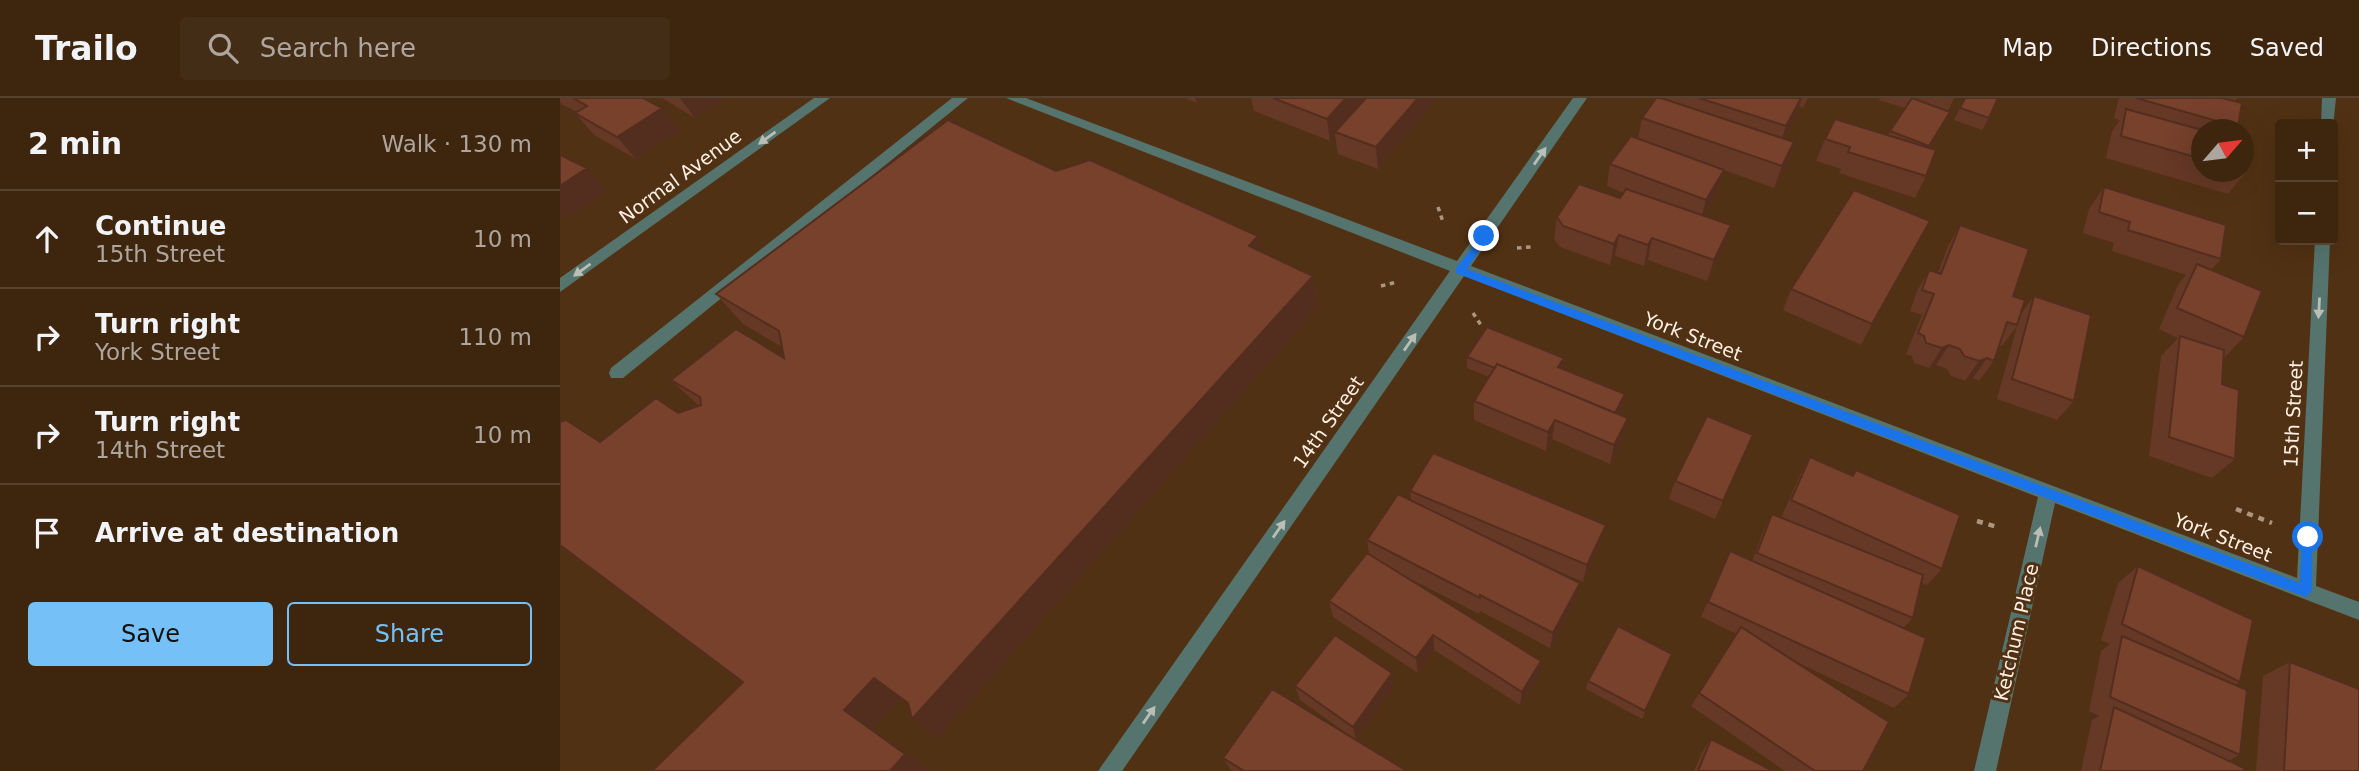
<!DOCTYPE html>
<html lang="en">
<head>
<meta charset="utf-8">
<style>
	:root { --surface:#3d250e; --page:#442d17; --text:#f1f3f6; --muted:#ada59e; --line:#56422e; --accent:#75c0f6 }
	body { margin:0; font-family:"DejaVu Sans",sans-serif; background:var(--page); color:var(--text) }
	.controls { position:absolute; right:21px; top:21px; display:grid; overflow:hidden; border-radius:7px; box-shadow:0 7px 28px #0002 }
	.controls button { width:63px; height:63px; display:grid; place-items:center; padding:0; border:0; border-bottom:2px solid var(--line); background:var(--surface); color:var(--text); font:35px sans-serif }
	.compass { position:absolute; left:1631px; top:21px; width:63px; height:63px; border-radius:50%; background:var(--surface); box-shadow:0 7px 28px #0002; rotate:62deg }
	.stop { position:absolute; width:21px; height:21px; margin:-16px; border:5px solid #1a73e8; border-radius:50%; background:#fff }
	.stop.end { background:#1a73e8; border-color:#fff; box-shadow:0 2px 7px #0008 }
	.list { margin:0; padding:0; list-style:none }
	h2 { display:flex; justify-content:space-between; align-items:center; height:91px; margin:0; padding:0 28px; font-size:30px }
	h2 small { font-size:23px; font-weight:400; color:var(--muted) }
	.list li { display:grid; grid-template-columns:46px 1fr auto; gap:21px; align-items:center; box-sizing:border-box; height:98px; padding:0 28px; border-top:2px solid var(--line) }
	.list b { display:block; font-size:26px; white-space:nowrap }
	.list p { margin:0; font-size:23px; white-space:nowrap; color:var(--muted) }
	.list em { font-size:23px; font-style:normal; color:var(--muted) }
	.actions { display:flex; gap:14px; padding:21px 28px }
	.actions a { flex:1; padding:16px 0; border:2px solid var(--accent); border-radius:7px; text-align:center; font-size:24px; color:var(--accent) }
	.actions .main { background:var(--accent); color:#111 }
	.icon { flex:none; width:38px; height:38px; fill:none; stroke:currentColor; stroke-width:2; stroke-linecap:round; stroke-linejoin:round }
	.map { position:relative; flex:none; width:1799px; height:673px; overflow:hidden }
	header { display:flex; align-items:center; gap:42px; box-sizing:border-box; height:98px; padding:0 35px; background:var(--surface); border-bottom:2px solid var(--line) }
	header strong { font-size:33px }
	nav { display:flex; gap:38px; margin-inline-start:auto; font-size:24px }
	.search { width:490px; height:63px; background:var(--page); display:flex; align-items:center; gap:18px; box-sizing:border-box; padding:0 24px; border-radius:7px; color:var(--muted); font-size:26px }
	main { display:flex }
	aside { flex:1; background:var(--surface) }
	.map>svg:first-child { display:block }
</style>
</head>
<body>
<header>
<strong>Trailo</strong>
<div class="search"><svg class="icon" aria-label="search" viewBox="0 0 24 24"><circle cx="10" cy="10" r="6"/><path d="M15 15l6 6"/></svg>Search here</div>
<nav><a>Map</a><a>Directions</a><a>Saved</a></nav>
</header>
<main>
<aside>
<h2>2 min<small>Walk · 130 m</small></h2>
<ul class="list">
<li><svg class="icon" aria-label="ahead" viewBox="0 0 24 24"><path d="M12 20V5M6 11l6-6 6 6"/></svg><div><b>Continue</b><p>15th Street</p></div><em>10 m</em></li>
<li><svg class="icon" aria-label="right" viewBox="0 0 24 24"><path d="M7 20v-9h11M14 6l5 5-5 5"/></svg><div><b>Turn right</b><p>York Street</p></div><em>110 m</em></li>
<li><svg class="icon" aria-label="right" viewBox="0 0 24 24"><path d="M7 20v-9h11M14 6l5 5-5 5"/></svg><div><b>Turn right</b><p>14th Street</p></div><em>10 m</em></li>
<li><svg class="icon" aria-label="arrive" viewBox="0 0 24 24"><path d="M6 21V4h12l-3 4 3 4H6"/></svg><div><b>Arrive at destination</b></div></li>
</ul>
<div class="actions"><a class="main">Save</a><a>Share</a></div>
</aside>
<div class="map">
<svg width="1799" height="673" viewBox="0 0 1799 673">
	<rect width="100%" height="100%" fill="#513113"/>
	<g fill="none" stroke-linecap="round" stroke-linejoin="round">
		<!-- path-far1 -->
		<path stroke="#ac9581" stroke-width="3.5" stroke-dasharray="4.5 4.5" stroke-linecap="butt" d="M 878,109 L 883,124
			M 957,150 L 971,149
			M 821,188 L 837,184
			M 913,215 L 921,227"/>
		<!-- path -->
		<path stroke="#ac9581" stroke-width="4.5" stroke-dasharray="6 6" stroke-linecap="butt" d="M 1676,411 L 1712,425
			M 1417,423 L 1437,429"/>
		<!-- service -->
		<path fill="#56746e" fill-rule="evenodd" d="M 392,0 L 408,0 L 63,280 L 51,280 L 49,275 L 51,270 Z"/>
		<!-- minor -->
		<path fill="#56746e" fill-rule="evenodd" d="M 254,0 L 270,0 L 0,194 L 0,180 Z
			M 446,0 L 466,0 L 897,163 L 1013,0 L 1027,0 L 911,168 L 1737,480 L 1755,142 L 1770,142 L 1756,488 L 1799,504 L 1799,522 L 1495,405 L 1436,673 L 1414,673 L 1478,399 L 904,178 L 562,673 L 538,673 L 890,173 Z
			M 1762,0 L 1776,0 L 1773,29 L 1773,26 L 1761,26 Z"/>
	</g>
	<!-- wall -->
	<path fill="#663826" d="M 0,0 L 83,0 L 102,10 L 120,32 L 76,61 L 34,37 L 15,15 L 17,14 L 1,6 L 0,4 Z
		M 102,0 L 167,0 L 135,20 Z
		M 625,0 L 642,0 L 637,5 Z
		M 691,0 L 878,0 L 818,71 L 778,56 L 775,37 L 770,43 L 694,13 Z
		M 1104,0 L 1248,0 L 1243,10 L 1239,8 L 1235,21 L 1224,41 L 1234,44 L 1227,66 L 1214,90 L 1164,72 L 1158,93 L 1143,118 L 1165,149 L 1147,183 L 1088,162 L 1084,168 L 1055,158 L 1050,167 L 1000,149 L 994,141 L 997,119 L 1060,100 L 1064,95 L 1047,88 L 1050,66 L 1078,40 L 1082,20 Z
		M 1320,0 L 1394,0 L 1388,13 L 1384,26 L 1370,50 L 1366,78 L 1355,100 L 1279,75 L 1281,71 L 1256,63 L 1265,41 L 1328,37 L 1345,10 L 1319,2 Z
		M 1405,0 L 1429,20 L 1422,32 L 1394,22 Z
		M 1559,0 L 1677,0 L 1675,3 L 1678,29 L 1676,32 L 1642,32 L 1642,74 L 1686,74 L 1668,96 L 1546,60 L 1552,33 L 1560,22 L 1554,20 Z
		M 496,73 L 702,154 L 753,178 L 759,208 L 378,640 L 348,605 L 342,600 L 313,631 L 371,673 L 92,673 L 183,584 L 40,344 L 139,308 L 111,282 L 224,260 L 222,249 L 183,226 L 156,196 Z
		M 1544,89 L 1661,161 L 1651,172 L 1684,239 L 1664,260 L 1662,286 L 1675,361 L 1652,380 L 1589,358 L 1601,258 L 1618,240 L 1599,231 L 1618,187 L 1626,177 L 1552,153 L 1554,145 L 1523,135 L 1529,111 Z
		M 1370,123 L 1301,247 L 1223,212 L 1231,191 Z
		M 1400,127 L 1453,198 L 1460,217 L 1474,198 L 1514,303 L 1497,322 L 1437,301 L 1457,228 L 1442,248 L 1439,247 L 1434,263 L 1419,283 L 1413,280 L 1405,283 L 1391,278 L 1387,271 L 1376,267 L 1369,270 L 1354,265 L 1352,258 L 1346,256 L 1362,217 L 1350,213 L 1357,193 L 1369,172 L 1378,175 L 1388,148 Z
		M 907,259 L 1004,260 L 1002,270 L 1063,307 L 1058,316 L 1063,340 L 1050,366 L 992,341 L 986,353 L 914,322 L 914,303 L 929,279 L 907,270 Z
		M 1193,337 L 1155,421 L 1109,401 L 1115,383 Z
		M 1250,359 L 1292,377 L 1296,372 L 1382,471 L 1367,487 L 1362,485 L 1353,520 L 1343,530 L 1349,596 L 1334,610 L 1232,562 L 1303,673 L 1225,673 L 1131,608 L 1177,536 L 1141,519 L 1162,470 L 1170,453 L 1192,463 L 1203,434 L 1212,416 L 1221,420 L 1240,377 Z
		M 850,393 L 1046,427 L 1041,444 L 1023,484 L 981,466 L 1020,485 L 1016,501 L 990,550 L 920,513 L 919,516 L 835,473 L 979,577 L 960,607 L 874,552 L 858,575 L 773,519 L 769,503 L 809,456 L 807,442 L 851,402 Z
		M 1578,468 L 1680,584 L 1675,587 L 1680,657 L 1668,663 L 1684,673 L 1521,673 L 1532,622 L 1539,618 L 1529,613 L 1541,553 L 1550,546 L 1541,542 L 1558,485 Z
		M 1112,556 L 1082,621 L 1026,591 L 1028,583 Z
		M 1730,564 L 1799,673 L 1696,673 L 1703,578 Z
		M 832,575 L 834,589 L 796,642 L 847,673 L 673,673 L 671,672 L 663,660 L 796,642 L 740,602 L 735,588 Z
		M 1151,641 L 1213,673 L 1134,673 L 1142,654 Z"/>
	<!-- shaded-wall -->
	<path fill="#532e1f" d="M 120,0 L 167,0 L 135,20 Z
		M 635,0 L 642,0 L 637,5 Z
		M 786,0 L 810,0 L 775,34 L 775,37 L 770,43 L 767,21 Z
		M 858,0 L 878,0 L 818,71 L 816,49 Z
		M 1242,0 L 1235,21 L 1219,50 L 1226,28 Z
		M 102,10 L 120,32 L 76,61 L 57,39 Z
		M 1390,14 L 1384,26 L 1363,61 L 1369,48 Z
		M 1234,44 L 1227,66 L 1214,90 L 1222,68 Z
		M 27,70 L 47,92 L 5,121 L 0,116 L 0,88 Z
		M 1164,72 L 1158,93 L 1140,123 L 1146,102 Z
		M 1370,123 L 1359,144 L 1301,247 L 1312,226 Z
		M 1171,127 L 1165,149 L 1147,183 L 1154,162 Z
		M 1059,137 L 1055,158 L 1050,167 L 1054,146 Z
		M 698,138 L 705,169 L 689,148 Z
		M 1092,140 L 1088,162 L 1084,168 L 1088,147 Z
		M 753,178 L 759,208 L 378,640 L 352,621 Z
		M 1389,247 L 1376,267 L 1369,270 L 1382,250 Z
		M 1004,260 L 1002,271 L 998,269 Z
		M 1427,260 L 1413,280 L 1405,283 L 1419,263 Z
		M 1065,296 L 1063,307 L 1050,330 L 1053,320 Z
		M 1068,320 L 1063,340 L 1050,366 L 1054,347 Z
		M 995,322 L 992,341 L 986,353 L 988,334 Z
		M 1046,427 L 1041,444 L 1023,484 L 1027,467 Z
		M 1020,485 L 1016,501 L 990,550 L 993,535 Z
		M 873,537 L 874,552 L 858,575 L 856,560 Z
		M 981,563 L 979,577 L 960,607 L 962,594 Z
		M 832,575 L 834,589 L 796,642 L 793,629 Z
		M 314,580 L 342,600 L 313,631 L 371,673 L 330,673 L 284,612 Z"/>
	<!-- building -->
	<path fill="#77412c" stroke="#532e1f" stroke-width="2" d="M 13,0 L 83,0 L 102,10 L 57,39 L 15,15 L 27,8 Z
		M 713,0 L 786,0 L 767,21 Z
		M 806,0 L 858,0 L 816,49 L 775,34 Z
		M 1096,0 L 1101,0 L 1234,44 L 1222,68 L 1082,20 Z
		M 1139,0 L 1241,0 L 1226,28 Z
		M 1352,0 L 1390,14 L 1369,48 L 1330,33 Z
		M 1405,0 L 1438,0 L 1429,20 L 1400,10 Z
		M 1576,0 L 1662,0 L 1682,5 L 1678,29 Z
		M 1566,11 L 1642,32 L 1642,61 L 1561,38 Z
		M 1275,21 L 1376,52 L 1366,78 L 1288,54 L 1290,49 L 1265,41 Z
		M 388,22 L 496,73 L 530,62 L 698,138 L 689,148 L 753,178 L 352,621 L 348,605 L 314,580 L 284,612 L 345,656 L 330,673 L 92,673 L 183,584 L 0,447 L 0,324 L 6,322 L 40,344 L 96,300 L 118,315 L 141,307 L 140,299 L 111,282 L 176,231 L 224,260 L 219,233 L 156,196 Z
		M 1071,38 L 1164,72 L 1146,102 L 1050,66 Z
		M 1684,44 L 1689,45 L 1686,74 L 1684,73 Z
		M 0,57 L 27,70 L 0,88 Z
		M 1019,86 L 1060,100 L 1066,91 L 1171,127 L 1154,162 L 1092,140 L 1088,147 L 1059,137 L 1054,146 L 1003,128 L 997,119 Z
		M 1544,89 L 1666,127 L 1661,161 L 1568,132 L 1570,124 L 1539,114 Z
		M 1294,92 L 1370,123 L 1312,226 L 1231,191 Z
		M 1400,127 L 1469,151 L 1453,198 L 1465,202 L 1457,227 L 1447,224 L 1434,263 L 1427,260 L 1419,263 L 1404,258 L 1400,251 L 1389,247 L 1382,250 L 1366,245 L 1364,238 L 1358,235 L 1374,196 L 1362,192 L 1369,172 L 1381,176 Z
		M 1637,166 L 1702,193 L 1684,239 L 1617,210 Z
		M 1474,198 L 1531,217 L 1514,303 L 1452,281 Z
		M 927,229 L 1004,260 L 998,269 L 1065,296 L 1055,315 L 937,266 L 935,270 L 907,259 Z
		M 1620,238 L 1664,252 L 1662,286 L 1679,292 L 1675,361 L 1609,339 Z
		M 937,266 L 1068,320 L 1054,347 L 995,322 L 988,334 L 914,303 Z
		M 1147,318 L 1193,337 L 1163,403 L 1115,383 Z
		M 873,355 L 1046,427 L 1027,467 L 850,393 Z
		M 1250,359 L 1293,378 L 1296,372 L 1400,417 L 1382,471 L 1231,402 Z
		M 838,396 L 1020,485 L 993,535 L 920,497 L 920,500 L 807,442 Z
		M 1212,416 L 1363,477 L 1353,520 L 1197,455 Z
		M 1170,453 L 1366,540 L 1349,596 L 1148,504 Z
		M 807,455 L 981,563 L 962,594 L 873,537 L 856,560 L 769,503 Z
		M 1578,468 L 1693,522 L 1680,584 L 1562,526 Z
		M 1058,528 L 1112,556 L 1085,613 L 1028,583 Z
		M 1181,529 L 1329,624 L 1303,673 L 1255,673 L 1139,595 Z
		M 775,537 L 832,575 L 793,629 L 735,588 Z
		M 1562,538 L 1687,592 L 1680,657 L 1550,599 Z
		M 1730,564 L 1799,591 L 1799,673 L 1724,673 Z
		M 712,591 L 847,673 L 684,673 L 663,660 Z
		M 1554,609 L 1684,670 L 1684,673 L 1540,673 Z
		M 1151,641 L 1213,673 L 1138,673 Z"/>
	<!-- one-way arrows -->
	<defs><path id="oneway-solid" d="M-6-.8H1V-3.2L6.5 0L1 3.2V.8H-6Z" transform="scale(1.75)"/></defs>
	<g fill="#babeb5">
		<use href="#oneway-solid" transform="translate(207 40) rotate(144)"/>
		<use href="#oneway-solid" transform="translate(980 58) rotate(-55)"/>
		<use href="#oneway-solid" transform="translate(22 172) rotate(144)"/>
		<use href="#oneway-solid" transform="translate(1759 210) rotate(93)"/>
		<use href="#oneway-solid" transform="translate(850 244) rotate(-55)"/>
		<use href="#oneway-solid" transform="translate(719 431) rotate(-55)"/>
		<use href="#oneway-solid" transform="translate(1478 439) rotate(-77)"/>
		<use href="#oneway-solid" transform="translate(589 617) rotate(-55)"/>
	</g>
	<!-- route -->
	<path fill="#1a73e8" d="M 924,135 L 929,138 L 907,171 L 1740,485 L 1742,439 L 1748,433 L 1752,435 L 1752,493 L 1746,499 L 896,175 L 896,170 Z"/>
	<g text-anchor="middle" stroke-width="6" stroke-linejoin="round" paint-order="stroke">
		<!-- street labels -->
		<g font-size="19" fill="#fdefe4" stroke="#513113">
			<text transform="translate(120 78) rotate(-36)" y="7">Normal Avenue</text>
			<text transform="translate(1133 238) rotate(21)" y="7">York Street</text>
			<text transform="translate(1733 316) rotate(-87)" y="7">15th Street</text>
			<text transform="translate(768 324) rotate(-55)" y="7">14th Street</text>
			<text transform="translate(1663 439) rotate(21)" y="7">York Street</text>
			<text transform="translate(1456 534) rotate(-77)" y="7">Ketchum Place</text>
		</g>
	</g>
</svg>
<div class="controls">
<button>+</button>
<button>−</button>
</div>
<svg class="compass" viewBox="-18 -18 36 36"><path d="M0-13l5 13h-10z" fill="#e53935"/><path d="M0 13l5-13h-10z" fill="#ada59e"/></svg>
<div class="stop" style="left:1748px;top:439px"></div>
<div class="stop end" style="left:924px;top:138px"></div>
</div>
</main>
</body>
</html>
